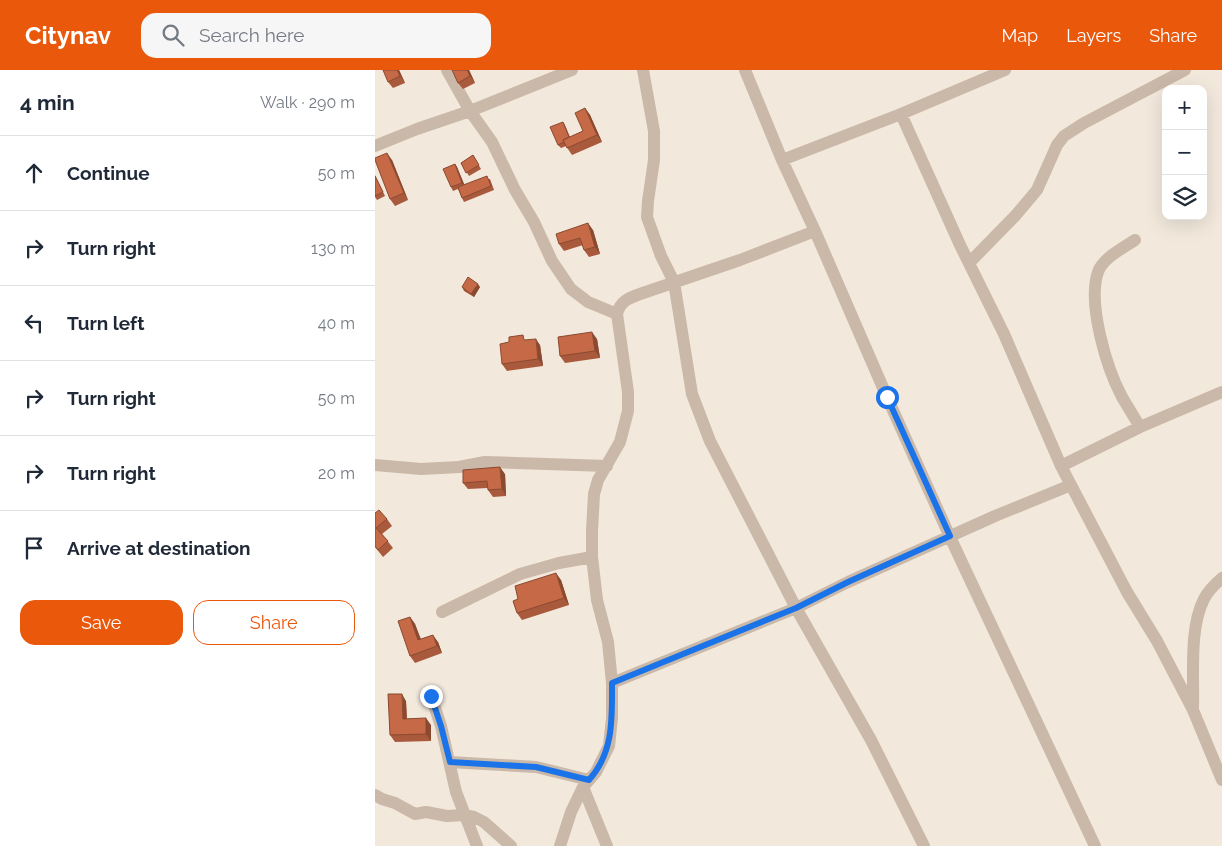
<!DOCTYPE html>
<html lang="en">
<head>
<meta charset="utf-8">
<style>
	:root { --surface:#fff; --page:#f6f6f7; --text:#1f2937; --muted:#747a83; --line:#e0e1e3; --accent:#ea580c }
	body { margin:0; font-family:Raleway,sans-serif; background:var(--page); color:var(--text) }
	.controls { position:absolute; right:15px; top:15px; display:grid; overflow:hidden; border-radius:10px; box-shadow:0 5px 20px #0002 }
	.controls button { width:45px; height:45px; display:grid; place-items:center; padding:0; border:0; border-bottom:1px solid var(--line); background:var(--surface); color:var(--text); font:25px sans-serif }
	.stop { position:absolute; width:15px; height:15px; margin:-11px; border:4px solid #1a73e8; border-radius:50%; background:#fff }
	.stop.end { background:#1a73e8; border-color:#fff; box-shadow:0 1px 5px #0008 }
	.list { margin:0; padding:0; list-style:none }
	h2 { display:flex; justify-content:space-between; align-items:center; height:65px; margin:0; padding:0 20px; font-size:21px }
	h2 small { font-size:16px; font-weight:400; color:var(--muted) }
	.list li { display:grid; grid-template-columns:32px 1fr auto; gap:15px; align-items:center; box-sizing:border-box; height:75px; padding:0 20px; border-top:1px solid var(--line) }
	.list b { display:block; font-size:19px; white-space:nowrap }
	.list em { font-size:16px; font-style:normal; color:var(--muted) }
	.actions { display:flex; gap:10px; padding:15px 20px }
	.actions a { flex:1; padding:11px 0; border:1px solid var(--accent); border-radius:15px; text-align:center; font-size:18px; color:var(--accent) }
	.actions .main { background:var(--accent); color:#fff }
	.icon { flex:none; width:28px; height:28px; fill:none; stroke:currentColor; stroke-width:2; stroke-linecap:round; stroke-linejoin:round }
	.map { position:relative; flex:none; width:847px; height:776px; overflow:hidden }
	header { display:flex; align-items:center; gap:30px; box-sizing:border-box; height:70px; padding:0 25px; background:var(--accent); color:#fff }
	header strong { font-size:24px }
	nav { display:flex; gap:28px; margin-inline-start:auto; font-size:18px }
	.search { width:350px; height:45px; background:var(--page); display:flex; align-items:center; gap:12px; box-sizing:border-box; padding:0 18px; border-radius:15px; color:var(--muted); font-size:19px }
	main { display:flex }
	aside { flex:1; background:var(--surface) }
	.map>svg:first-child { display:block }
</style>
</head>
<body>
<header>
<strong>Citynav</strong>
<div class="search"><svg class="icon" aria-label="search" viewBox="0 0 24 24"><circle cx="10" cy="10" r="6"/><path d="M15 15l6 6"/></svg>Search here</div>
<nav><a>Map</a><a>Layers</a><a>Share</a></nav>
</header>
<main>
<aside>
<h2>4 min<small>Walk · 290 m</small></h2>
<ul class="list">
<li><svg class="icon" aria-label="ahead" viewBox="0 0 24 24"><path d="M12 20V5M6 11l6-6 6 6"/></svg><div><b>Continue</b></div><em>50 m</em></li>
<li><svg class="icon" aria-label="right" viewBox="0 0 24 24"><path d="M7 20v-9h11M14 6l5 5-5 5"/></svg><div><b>Turn right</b></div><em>130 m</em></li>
<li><svg class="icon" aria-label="left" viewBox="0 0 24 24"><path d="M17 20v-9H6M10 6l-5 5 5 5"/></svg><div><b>Turn left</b></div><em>40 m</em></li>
<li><svg class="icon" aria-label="right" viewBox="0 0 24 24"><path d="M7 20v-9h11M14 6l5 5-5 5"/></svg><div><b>Turn right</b></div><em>50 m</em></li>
<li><svg class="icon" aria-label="right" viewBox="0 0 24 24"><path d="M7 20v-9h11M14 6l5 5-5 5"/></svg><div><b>Turn right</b></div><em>20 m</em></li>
<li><svg class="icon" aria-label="arrive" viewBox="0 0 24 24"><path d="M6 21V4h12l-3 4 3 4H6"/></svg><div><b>Arrive at destination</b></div></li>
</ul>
<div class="actions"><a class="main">Save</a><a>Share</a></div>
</aside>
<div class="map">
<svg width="847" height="776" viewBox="0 0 847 776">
	<rect width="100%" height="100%" fill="#f2e8dc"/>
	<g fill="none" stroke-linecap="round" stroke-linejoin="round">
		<!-- minor -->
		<path stroke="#cab8a8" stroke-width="12" d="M 72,0 L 95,41 L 117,72 L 140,120 L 159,152 L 177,191 L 196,219 L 213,232 L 242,244
			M 268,0 L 279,61 L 279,90 L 273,131 L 272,147 L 286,186 L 299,212 L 317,324 L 335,371 L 421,538 L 496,670 L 549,776
			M 370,0 L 407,90 L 440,161 L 512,327 L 575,467 L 720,776
			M 526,44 L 585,175 L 629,264 L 686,396 L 752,522 L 782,571 L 818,640 L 847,710
			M 0,76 L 42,59 L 95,41 L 197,0
			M 407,90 L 526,44 L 630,0
			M 760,170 C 748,178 728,188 723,202 C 712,234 732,299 747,327 C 753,337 759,347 765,357
			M 594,193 L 641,145 L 662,120 L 682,75 L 689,66 L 709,53 L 810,0
			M 0,395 L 46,399 L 84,397 L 110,392 L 232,396
			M 686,396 L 765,357 L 847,322
			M 67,542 L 145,504 L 184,493 L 217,487
			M 237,613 L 421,538 L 473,512 L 620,446 L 696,415
			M 56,626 L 66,656 L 81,722 L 102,776
			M 818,638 C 819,605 814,558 829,529 C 833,521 840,514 847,508
			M 75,692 L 161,697 L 214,710
			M 208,717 L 232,776
			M 0,725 L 7,729 L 20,733 L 40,744 L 51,742 L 72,746 L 89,745 L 99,747 L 109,752 L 136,776
			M 185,776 L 196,742 L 208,717 L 221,702 L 234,676 L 237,648 L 237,613 L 233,572 L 222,530 L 217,487 L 217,461 L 219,424 L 223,410 L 245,372 L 253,341 L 253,322 L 242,244 C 245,231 254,228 265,224 L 365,190 L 440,161"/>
	</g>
	<!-- wall -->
	<path fill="#a95a3c" d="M 24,0 L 30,13 L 18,18 L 13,12 Z
		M 94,0 L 100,13 L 88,19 L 83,13 Z
		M 210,38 L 215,45 L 227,72 L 197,85 L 191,76 L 186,78 L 183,75 L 188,52 L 190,55 L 195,67 L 208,61 Z
		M 98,85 L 106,99 L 94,106 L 86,93 Z
		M 17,90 L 33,130 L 20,136 L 15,129 Z
		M 80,94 L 82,97 L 89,115 L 115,109 L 119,120 L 89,132 L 87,128 L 83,119 L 78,121 L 76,117 Z
		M 0,105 L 10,126 L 2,130 L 0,127 Z
		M 218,160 L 225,184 L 214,187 L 209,180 L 208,175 L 189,181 L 184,174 Z
		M 87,217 L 105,217 L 99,227 L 89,221 Z
		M 222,269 L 225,288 L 190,293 L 185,286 Z
		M 152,270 L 165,275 L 168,296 L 132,301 L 127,294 Z
		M 130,404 L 131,426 L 118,427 L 113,420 L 113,418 L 93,419 L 88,413 Z
		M 0,443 L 12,449 L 17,456 L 7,464 L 18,478 L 8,487 L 0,477 Z
		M 186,510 L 194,535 L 147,550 L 142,543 L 143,529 Z
		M 35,547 L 40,554 L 46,569 L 63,572 L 67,583 L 40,593 L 35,586 Z
		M 31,631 L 32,649 L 56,655 L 56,671 L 20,672 L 15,665 Z"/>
	<!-- shaded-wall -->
	<path fill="#8a4a31" d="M 22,0 L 24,0 L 30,13 L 25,6 Z
		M 92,0 L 94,0 L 100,13 L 95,6 Z
		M 210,38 L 215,45 L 227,72 L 222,65 Z
		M 12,83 L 17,90 L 33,130 L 29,123 Z
		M 80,94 L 82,97 L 90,116 L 87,113 Z
		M 213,153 L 218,160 L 225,184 L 220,177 Z
		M 103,214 L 105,217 L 99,227 L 96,224 Z
		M 217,262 L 222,269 L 225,288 L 220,281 Z
		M 161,269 L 165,275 L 168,296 L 163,289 Z
		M 125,397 L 130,404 L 131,426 L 127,419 Z
		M 181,503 L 186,510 L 194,535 L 189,528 Z
		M 35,547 L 40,554 L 48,577 L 43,570 Z
		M 58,565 L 63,572 L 67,583 L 62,576 Z
		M 27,624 L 31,631 L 32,656 L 28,649 Z
		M 51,648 L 56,655 L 56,671 L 51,664 Z"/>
	<!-- building -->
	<path fill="#c56946" stroke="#8a4a31" d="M 8,0 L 22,0 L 25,6 L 13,12 Z
		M 77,0 L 92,0 L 95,6 L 83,13 Z
		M 210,38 L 222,65 L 192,78 L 188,70 L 208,61 L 200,43 Z
		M 188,52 L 194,67 L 188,70 L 189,72 L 183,75 L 175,57 Z
		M 12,83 L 29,123 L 15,129 L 0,90 L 0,88 Z
		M 98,85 L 104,95 L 91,103 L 86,93 Z
		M 80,94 L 87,113 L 76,117 L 68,99 Z
		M 0,106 L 8,122 L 0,126 Z
		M 112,106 L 116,116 L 87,128 L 83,117 Z
		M 213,153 L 220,177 L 209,180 L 205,168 L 184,174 L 181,164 Z
		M 93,207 L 103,214 L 96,224 L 87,217 Z
		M 217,262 L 220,281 L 185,286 L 183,267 Z
		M 148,265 L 149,270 L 161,269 L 163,289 L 127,294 L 125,274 L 134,272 L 134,267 Z
		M 125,397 L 127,419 L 113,420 L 112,411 L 88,413 L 88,400 Z
		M 4,440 L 12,449 L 1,458 L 13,471 L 3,480 L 0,476 L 0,443 Z
		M 181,503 L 189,528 L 142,543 L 138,531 L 143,529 L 140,516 Z
		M 35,547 L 43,570 L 58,565 L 62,576 L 35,586 L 23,551 Z
		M 13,624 L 27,624 L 28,649 L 51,648 L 51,664 L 15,665 Z"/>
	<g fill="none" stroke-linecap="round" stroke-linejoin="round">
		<!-- route -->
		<path stroke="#1a73e8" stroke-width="6" d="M 56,626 L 66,656 L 75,692 L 161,697 L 214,710 C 239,682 237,648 237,613 L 421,538 L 473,512 L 575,466 L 512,327"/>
	</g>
</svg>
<div class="controls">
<button>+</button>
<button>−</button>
<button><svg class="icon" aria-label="layers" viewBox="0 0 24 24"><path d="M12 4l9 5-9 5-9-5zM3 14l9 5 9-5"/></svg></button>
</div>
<div class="stop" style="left:512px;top:327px"></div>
<div class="stop end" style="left:56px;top:626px"></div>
</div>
</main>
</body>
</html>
